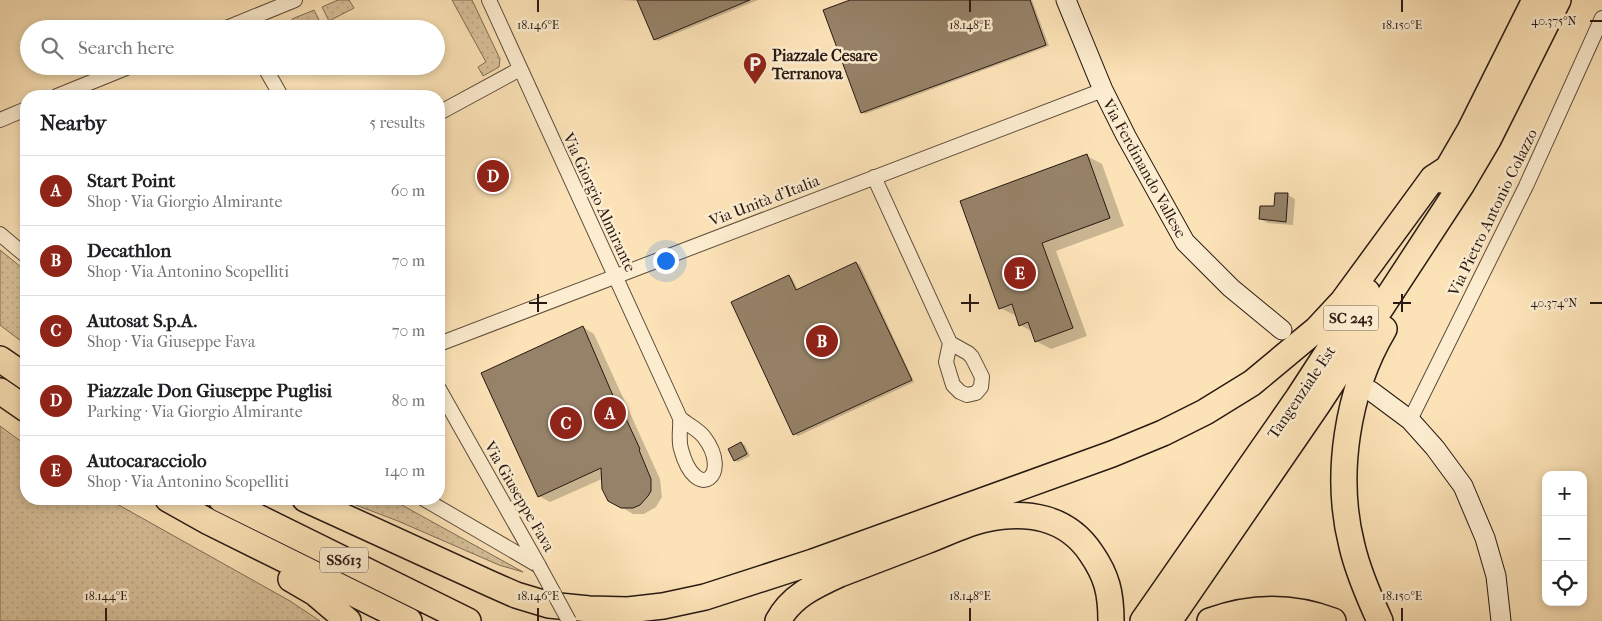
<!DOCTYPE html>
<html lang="en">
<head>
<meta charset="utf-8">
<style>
	:root { --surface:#fff; --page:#f2f2f2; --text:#202124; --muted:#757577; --line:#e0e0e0; --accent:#8f2418 }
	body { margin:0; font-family:"IM FELL French Canon",serif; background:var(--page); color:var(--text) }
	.controls { position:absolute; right:15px; bottom:15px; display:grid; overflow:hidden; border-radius:10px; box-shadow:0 2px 8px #0003 }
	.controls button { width:45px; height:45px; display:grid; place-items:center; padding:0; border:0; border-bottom:1px solid var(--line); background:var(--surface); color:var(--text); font:25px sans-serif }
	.you { position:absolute; left:665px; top:260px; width:18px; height:18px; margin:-12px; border:4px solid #fff; border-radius:50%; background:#1a73e8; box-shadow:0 0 0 8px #1a73e833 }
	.badge { display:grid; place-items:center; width:32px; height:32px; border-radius:50%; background:var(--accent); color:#fff; font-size:16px; font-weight:700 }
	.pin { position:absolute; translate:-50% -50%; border:2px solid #fff; box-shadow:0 1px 5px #0006 }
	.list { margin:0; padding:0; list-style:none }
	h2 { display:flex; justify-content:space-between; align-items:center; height:65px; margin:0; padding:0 20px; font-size:21px }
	h2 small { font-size:16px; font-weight:400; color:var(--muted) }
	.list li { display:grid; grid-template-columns:32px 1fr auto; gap:15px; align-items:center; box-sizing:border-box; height:70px; padding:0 20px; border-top:1px solid var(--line) }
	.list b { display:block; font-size:19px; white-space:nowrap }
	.list p { margin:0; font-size:16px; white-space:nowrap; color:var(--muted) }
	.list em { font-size:16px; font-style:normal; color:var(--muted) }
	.icon { flex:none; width:28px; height:28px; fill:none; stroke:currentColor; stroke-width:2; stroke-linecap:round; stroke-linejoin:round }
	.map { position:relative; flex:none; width:1602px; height:621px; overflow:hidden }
	.search { position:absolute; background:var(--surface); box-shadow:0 2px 8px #0003; left:20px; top:20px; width:425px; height:55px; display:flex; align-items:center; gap:12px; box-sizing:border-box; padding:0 18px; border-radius:28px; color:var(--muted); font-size:19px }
	.panel { position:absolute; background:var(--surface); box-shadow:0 2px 8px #0003; left:20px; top:90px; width:425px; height:415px; border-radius:20px }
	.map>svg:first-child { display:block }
</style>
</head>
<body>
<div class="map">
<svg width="1602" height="621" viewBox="0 0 1602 621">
	<defs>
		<pattern id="grass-dots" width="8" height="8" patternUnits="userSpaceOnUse" patternTransform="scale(1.25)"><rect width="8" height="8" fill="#d8c19b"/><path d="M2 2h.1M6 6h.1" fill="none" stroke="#b9a585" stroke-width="1.8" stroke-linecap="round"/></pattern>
	</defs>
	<rect width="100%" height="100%" fill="#fce3b7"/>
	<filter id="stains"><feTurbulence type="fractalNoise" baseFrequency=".004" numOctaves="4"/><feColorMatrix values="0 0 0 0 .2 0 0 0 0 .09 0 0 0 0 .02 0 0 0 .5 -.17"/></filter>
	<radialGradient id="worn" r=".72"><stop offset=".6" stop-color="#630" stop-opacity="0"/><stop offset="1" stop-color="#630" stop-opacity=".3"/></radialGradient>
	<!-- grass -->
	<path fill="url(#grass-dots)" stroke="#806d57" d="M 338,0 L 349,0 L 354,8 L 329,21 L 322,7 Z
		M 452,0 L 472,0 L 500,59 L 499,67 L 483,76 L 478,67 L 486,62 Z
		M 314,10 L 322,26 L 316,29 L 297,29 L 292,19 Z
		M 0,250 L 26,271 L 26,345 L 0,325 Z
		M 0,426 L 26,445 L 26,499 L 108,499 L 290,601 L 320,621 L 0,621 Z
		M 340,499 L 391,499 L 523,572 L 499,565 L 398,521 Z"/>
	<!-- shadow -->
	<path fill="#0003" d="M 619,0 L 758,0 L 658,41 L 655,39 L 638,1 Z
		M 853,0 L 1032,0 L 1049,46 L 865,114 L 862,112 Z
		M 1087,156 L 1102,164 L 1124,226 L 1056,251 L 1087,336 L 1051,349 L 1036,341 L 1033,332 L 1020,325 L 1017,316 L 1000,308 Z
		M 1288,195 L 1295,199 L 1293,225 L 1268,223 L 1260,219 Z
		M 856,263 L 860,265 L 914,382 L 798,436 L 794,434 L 789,277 L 792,278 L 798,290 Z
		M 583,327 L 594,334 L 660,479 L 662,497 L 656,507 L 644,514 L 633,514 L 609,500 L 602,479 L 550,502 L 539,496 Z
		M 741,443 L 745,445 L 750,456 L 738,462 L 734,460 Z"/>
	<!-- building -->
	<path fill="#968268" stroke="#281913" d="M 637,0 L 750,0 L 654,40 Z
		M 850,0 L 1030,0 L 1046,45 L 861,113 L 823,10 Z
		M 1087,154 L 1110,218 L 1042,243 L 1073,328 L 1035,342 L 1028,322 L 1019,326 L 1012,304 L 999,309 L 960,201 Z
		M 1275,193 L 1288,193 L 1286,222 L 1259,219 L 1260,206 L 1274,206 Z
		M 856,262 L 912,380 L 793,435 L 731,302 L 789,275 L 796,290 Z
		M 583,326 L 614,398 L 616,397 L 640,449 L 639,450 L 651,479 L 651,491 L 648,496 L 640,505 L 633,508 L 621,508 L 608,501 L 602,489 L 601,468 L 538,497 L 481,373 Z
		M 741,442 L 747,454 L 734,461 L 728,449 Z"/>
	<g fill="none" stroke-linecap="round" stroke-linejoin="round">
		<!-- street casing -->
		<g stroke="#5d4c3c" stroke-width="16">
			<path id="street" d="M 489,0 L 680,418 C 681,428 678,439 681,449 C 696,505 733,475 704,437 C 698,429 688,425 680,418
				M 224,29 L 295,0
				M 264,66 L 281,96
				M 57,96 L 131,66
				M 439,113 L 520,69
				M 0,120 L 26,109
				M 874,177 L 950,343 L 946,362 L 953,385 L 960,392 L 967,395 L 976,393 L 981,387 L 982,377 L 972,357 L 968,353 L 950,343
				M 0,234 L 26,256
				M 439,344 L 1103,90
				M 439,389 L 539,566
				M 1410,420 L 1526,186 L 1602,18
				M 424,499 L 539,566"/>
		</g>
		<!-- secondary casing -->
		<g stroke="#281913" stroke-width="21">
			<path id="secondary" d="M 1066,0 L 1103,90 L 1126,136 L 1185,242 L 1231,288 L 1282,330
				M 1371,391 L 1410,420 L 1435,448 L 1463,486 L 1485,538 L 1496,576 L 1501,621"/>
		</g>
		<!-- highway casing -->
		<g stroke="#281913" stroke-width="28">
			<path id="highway" d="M 1441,180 L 1470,130 L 1535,0
				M 0,359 L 26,377
				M 0,391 L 26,409
				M 168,499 L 209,522 L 409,621
				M 221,499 L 468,621
				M 305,499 L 491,584 L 516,595 L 549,605 L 589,609 L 628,610 L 663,606 L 705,597 L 813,562 L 1112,454 L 1163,433 L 1205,412 L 1252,383 L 1317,329 L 1343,301 L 1433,178 L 1450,167
				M 291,579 L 315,593 L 348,621
				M 778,621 C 791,596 816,585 840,574 C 868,563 897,552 926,541 C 945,534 966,523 986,519 C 1027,510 1067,517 1091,553 C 1107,576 1111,593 1111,621
				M 1143,621 L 1298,398 L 1367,292
				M 1169,621 L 1318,404 L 1462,184 L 1488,140 L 1558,0
				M 1210,621 C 1251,606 1291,605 1333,621
				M 1380,621 C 1369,597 1358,572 1352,546 C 1334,476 1347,391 1384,329"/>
		</g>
		<!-- street -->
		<use href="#street" stroke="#fdedd0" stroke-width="14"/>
		<!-- secondary -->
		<use href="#secondary" stroke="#fdedd0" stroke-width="19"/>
		<!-- highway -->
		<use href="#highway" stroke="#fce3b7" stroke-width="25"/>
		<!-- street-bridge casing -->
		<g stroke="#5d4c3c" stroke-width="16" stroke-linecap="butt">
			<path id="street-bridge" d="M 539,566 L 569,621"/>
		</g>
		<!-- street-bridge -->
		<use href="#street-bridge" stroke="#fdedd0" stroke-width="14"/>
	</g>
	<!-- ticks -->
	<path fill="none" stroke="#281913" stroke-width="2" d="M 538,0 L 538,12M 970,0 L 970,12M 1402,0 L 1402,12M 1590,21 L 1602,21M 538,294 L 538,312M 970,294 L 970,312M 1402,294 L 1402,312M 529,303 L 547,303M 961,303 L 979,303M 1393,303 L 1411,303M 1590,303 L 1602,303M 106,608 L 106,621M 538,608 L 538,621M 970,608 L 970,621M 1402,608 L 1402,621"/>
	<!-- icons -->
	<defs>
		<g id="parking-pin" transform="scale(1.25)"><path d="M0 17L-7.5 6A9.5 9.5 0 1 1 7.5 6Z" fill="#8f2418" stroke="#fdedd0"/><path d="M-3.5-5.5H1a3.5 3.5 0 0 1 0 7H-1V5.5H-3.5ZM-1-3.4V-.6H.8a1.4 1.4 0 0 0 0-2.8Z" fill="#fff"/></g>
	</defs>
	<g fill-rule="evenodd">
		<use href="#parking-pin" x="755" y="64"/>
	</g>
	<g text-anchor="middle" stroke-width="5" stroke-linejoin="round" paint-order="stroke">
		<!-- shield labels -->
		<g fill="#fdedd0" stroke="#68594c" stroke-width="1">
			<rect x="1323.5" y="305.5" width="55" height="25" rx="4"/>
			<rect x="320" y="547.5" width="48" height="25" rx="4"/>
		</g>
		<g font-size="15" font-weight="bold" fill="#281913">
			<text x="1351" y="323">SC 243</text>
			<text x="344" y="565">SS613</text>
		</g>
		<!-- poi labels -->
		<g font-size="16" font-weight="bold" fill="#281913" stroke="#fdedd0" text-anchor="start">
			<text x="772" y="61">Piazzale Cesare<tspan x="772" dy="18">Terranova</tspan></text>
		</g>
		<!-- street labels -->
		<g font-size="16" fill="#281913" stroke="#fdedd0">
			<text transform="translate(1145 168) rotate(61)" y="6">Via Ferdinando Vallese</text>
			<text transform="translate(764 200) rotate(-21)" y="6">Via Unità d'Italia</text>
			<text transform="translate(600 202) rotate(65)" y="6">Via Giorgio Almirante</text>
			<text transform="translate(1492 212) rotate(-64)" y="6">Via Pietro Antonio Colazzo</text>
			<text transform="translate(1301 392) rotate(-56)" y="6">Tangenziale Est</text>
			<text transform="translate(520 496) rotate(60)" y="6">Via Giuseppe Fava</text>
		</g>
	</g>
	<g font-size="12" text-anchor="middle" fill="#281913" stroke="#fdedd0" stroke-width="5" stroke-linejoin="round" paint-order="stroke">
		<text x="1554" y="25">40.375°N</text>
		<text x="538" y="29">18.146°E</text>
		<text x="970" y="29">18.148°E</text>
		<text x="1402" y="29">18.150°E</text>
		<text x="1554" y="307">40.374°N</text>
		<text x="106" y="600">18.144°E</text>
		<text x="538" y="600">18.146°E</text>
		<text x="970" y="600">18.148°E</text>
		<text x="1402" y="600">18.150°E</text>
	</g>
	<rect width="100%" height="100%" filter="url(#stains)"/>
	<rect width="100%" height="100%" fill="url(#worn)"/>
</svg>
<div class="controls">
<button>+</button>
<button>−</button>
<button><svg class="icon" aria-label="locate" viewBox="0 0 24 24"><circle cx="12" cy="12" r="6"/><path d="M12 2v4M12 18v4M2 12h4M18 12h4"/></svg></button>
</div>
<div class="you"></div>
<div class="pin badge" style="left:610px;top:413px">A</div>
<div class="pin badge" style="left:822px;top:341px">B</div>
<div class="pin badge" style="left:566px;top:423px">C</div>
<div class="pin badge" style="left:493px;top:176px">D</div>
<div class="pin badge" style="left:1020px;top:273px">E</div>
<div class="search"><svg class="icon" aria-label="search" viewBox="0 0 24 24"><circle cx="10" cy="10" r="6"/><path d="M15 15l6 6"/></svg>Search here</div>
<section class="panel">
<h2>Nearby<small>5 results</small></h2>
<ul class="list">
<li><span class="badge">A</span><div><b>Start Point</b><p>Shop · Via Giorgio Almirante</p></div><em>60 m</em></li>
<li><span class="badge">B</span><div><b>Decathlon</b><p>Shop · Via Antonino Scopelliti</p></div><em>70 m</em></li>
<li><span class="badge">C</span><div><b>Autosat S.p.A.</b><p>Shop · Via Giuseppe Fava</p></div><em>70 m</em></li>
<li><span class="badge">D</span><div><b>Piazzale Don Giuseppe Puglisi</b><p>Parking · Via Giorgio Almirante</p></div><em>80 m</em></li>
<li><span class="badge">E</span><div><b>Autocaracciolo</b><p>Shop · Via Antonino Scopelliti</p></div><em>140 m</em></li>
</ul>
</section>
</div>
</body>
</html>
